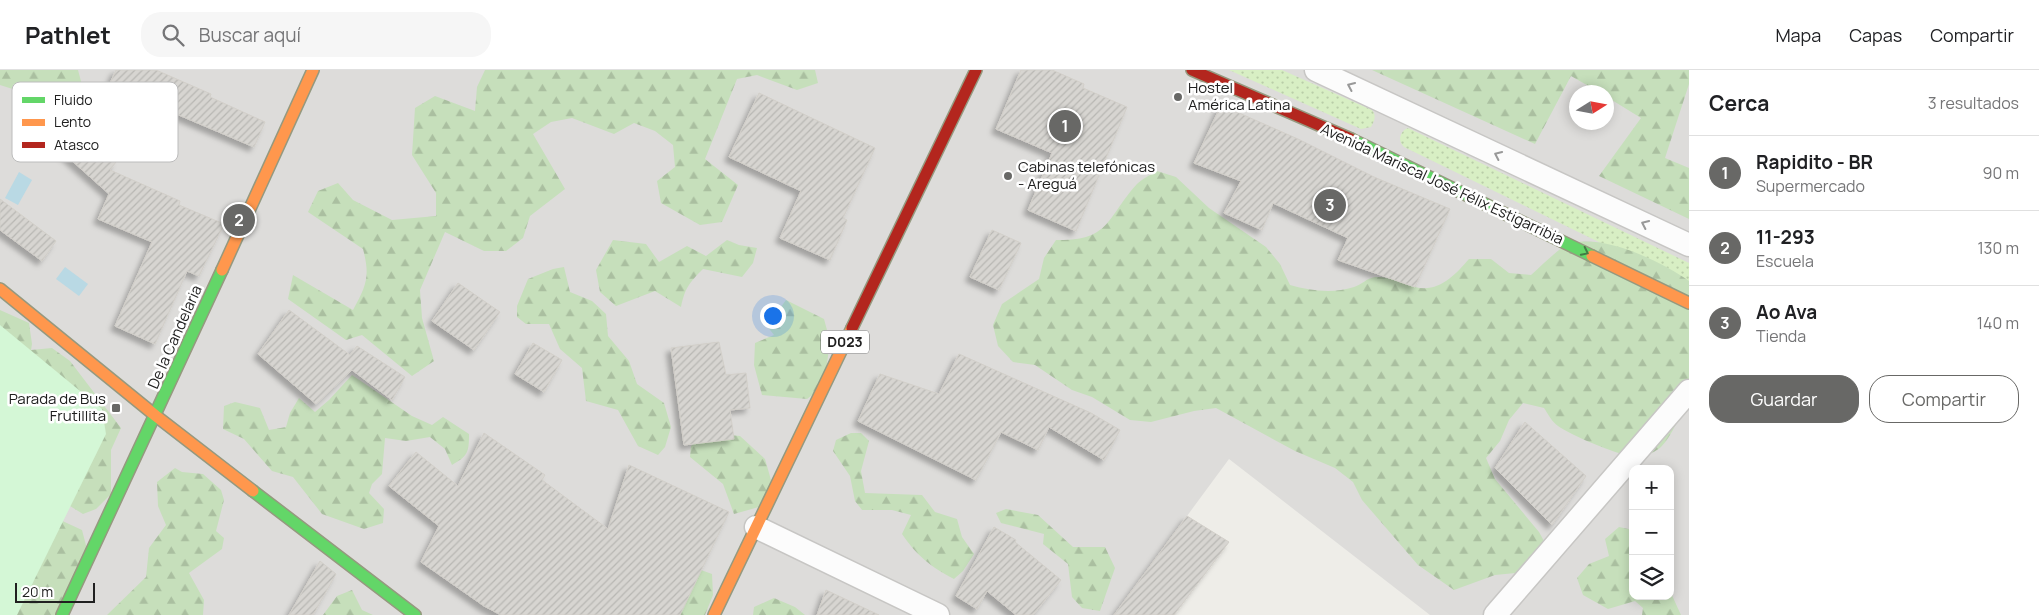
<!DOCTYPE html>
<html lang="es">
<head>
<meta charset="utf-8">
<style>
	:root { --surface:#fff; --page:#f6f6f6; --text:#202124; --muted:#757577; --line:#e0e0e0; --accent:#686866 }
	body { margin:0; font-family:Manrope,sans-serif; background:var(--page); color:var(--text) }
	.controls { position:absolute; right:15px; bottom:15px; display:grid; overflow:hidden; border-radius:10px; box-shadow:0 2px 12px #0003 }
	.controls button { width:45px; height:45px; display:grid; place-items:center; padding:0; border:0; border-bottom:1px solid var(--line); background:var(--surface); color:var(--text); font:25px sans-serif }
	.compass { position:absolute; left:1569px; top:15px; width:45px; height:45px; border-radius:50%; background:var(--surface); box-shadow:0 2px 12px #0003; rotate:79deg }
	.scale { position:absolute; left:15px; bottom:12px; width:80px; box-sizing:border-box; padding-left:5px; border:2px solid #202020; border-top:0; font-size:14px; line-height:18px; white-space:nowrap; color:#202020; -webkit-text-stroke:4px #fff; paint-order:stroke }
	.you { position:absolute; left:772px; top:245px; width:18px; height:18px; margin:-12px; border:4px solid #fff; border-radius:50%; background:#1a73e8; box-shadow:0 0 0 8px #1a73e833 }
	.badge { display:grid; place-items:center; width:32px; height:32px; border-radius:50%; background:var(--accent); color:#fff; font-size:16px; font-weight:700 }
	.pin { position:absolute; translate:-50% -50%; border:2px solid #fff; box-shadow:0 1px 5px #0006 }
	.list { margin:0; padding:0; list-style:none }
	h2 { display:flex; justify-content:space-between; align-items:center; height:65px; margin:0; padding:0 20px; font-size:21px }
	h2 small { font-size:16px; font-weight:400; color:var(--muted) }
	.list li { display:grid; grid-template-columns:32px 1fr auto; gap:15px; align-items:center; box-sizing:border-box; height:75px; padding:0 20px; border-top:1px solid var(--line) }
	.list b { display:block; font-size:19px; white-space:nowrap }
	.list p { margin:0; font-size:16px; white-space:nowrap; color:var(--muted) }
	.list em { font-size:16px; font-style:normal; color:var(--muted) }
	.actions { display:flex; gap:10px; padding:15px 20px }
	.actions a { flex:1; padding:11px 0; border:1px solid var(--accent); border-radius:20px; text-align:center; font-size:18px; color:var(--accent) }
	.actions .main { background:var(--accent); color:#fff }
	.icon { flex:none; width:28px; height:28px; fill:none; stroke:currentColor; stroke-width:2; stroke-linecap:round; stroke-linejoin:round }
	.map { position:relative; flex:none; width:1689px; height:545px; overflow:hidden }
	header { display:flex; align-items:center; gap:30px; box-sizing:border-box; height:70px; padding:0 25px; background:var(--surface); border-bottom:1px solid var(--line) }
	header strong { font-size:24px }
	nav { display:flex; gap:28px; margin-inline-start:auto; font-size:18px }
	.search { width:350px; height:45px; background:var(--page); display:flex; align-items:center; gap:12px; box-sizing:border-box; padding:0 18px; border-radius:20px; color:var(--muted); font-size:19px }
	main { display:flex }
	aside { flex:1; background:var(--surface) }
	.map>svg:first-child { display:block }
</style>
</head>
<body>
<header>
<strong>Pathlet</strong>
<div class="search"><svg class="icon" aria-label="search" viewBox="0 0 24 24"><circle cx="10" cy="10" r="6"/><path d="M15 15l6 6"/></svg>Buscar aquí</div>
<nav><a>Mapa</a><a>Capas</a><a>Compartir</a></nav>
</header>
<main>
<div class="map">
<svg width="1689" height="545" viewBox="0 0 1689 545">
	<defs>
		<pattern id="grass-dots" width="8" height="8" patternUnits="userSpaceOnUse" patternTransform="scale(1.25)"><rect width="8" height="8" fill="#d8efc4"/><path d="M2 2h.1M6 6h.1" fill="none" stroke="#b9cda8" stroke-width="1.8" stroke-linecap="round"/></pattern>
		<pattern id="forest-firs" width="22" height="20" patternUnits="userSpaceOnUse" patternTransform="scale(1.25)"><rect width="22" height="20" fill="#c6dfbb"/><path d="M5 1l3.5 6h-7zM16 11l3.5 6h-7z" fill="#aabfa0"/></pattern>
		<pattern id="building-hatch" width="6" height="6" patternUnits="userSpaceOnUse" patternTransform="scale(1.25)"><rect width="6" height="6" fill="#d7d5d1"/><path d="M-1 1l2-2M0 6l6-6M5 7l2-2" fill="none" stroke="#b8b7b3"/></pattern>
		<filter id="shadow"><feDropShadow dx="-4.5" dy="4.5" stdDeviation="2.5" flood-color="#0004"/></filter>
	</defs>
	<rect width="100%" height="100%" fill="#eeede8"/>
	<!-- residential -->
	<path fill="#dddcda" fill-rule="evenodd" d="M 0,0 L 1689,0 L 1689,545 L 1430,545 L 1229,389 L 1114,545 L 0,545 ZM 1576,22 L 1606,22 L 1606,52 L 1576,52 ZM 1633,399 L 1670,399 L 1670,526 L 1633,526 Z"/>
	<!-- grass -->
	<path fill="url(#grass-dots)" d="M 1229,0 L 1282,0 L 1372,40 C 1377,46 1374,51 1371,57 L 1361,59 Z
		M 1408,58 L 1689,193 L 1689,216 L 1404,77 C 1397,71 1400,61 1408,58 Z"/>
	<!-- forest -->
	<path fill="url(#forest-firs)" d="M 0,0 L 78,0 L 82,15 L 70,33 L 58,37 L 48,33 L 43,42 L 31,45 L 23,34 L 22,22 L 0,15 Z
		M 485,0 L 815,0 L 818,13 L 797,20 L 757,5 L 737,9 L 705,89 L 738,115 L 722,152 L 700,155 L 661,133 L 657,111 L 675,97 L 673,75 L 655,61 L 634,53 L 614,64 L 572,48 L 551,52 L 533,64 L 565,119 L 530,146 L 523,168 L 506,181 L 484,181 L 445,162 L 420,220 L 422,248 L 434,291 L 412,306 L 362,265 L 346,270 L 288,229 L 293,205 L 353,240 C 367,215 370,206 363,179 L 308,142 L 318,121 L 338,113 L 353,130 L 392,150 L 436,146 L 436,123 L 412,85 L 415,38 L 435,26 L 475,41 L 477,17 Z
		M 1372,0 L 1689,0 L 1689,14 L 1665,88 L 1689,98 L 1689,149 L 1599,106 L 1641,48 L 1607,27 L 1606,22 L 1599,22 L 1571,6 L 1535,74 Z
		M 1157,101 L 1176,107 L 1209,138 L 1266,177 L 1280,194 L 1290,215 C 1311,221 1333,224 1354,217 C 1361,215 1367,208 1375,207 C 1390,206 1401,214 1415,217 C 1439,223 1455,205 1469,189 L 1491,189 L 1509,203 L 1531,205 C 1541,196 1552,185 1563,177 C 1595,158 1662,192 1689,211 L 1689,336 C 1678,345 1673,365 1661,377 C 1657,381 1646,386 1640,387 C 1626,389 1570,365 1558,356 C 1552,352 1548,344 1544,338 L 1523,333 L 1509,350 L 1500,371 L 1486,388 L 1495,409 L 1539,462 L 1550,482 L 1538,501 L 1495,505 L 1454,520 L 1418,495 L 1362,430 L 1353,412 L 1335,398 L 1295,381 L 1216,338 L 1194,341 L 1151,352 L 1130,350 L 1092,327 L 1072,320 L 1035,295 L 1013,292 L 998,276 L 993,255 L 1002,234 L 1039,209 L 1044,188 L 1056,170 C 1111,171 1106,148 1137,114 C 1142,109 1150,105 1157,101 Z
		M 613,170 L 646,174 L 659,192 L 687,176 L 706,186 L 727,170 L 739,175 L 757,178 L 753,193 L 742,207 L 703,199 C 689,213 685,218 681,237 L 655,221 L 616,236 L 600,222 L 596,200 Z
		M 564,197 L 570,222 L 592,231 L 606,244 L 608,266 L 629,291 L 637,314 L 664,333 L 671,357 L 665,377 L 658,385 L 638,376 L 618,340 L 586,331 L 582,298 L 560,279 L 549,254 L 526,254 L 517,247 L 517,236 L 528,209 L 553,199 Z
		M 786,230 L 824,249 L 830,271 L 824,316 L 807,329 L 762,325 L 754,295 L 755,273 L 774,265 L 767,256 Z
		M 0,240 L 29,253 L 32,274 L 31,280 L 52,278 L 70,291 L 121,358 L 111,380 L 111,424 L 96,439 L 83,444 L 65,433 L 56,448 L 82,460 L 88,483 L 62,545 L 0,545 Z
		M 352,305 L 412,346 L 432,355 L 443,347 L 469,364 C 469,382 468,386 452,395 L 445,379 L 430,367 L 406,371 L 385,368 L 382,404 L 372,414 L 369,423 L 384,439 L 383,453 L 364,459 L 322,444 L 293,407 L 272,401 L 244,369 L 223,359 L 224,336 L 235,332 L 260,338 L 269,360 L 286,357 L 290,343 L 299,328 L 315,342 L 329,330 Z
		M 851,363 L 861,363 L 869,371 L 861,401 L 865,423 L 922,425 L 935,442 L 957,449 L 962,467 L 974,484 L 963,501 L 954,509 C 931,497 917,486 902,464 L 911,445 L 892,440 L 862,440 L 855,431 L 850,406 L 833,381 L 836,370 Z
		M 721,364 L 740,366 L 765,389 L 771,410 L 766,435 L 734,444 L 723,414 L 690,387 L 691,376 L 700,369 Z
		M 175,398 L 182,402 L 203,404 L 221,420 L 224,430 L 216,461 L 224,468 L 222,479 L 189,503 L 204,530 L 203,545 L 107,545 L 146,507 L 149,478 L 166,455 L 158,436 L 157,412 Z
		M 1006,439 L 1038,445 L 1073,477 L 1105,477 L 1115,498 L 1100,541 L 1082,538 L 1072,527 L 1068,494 L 1043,474 L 1044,464 L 1001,453 L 996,443 Z
		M 1619,457 L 1633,460 L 1633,526 L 1670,526 L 1670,521 L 1681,545 L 1642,545 L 1643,538 L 1635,531 L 1608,539 L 1583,525 L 1577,508 L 1589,494 L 1609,486 L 1605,469 Z
		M 654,483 L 712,504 L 713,525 L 705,545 L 670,545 Z
		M 352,520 L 362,540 L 373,545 L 323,545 L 337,526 Z
		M 774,528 L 795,537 L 805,545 L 753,545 L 754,537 Z"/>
	<!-- park -->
	<path fill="#d4f7d6" d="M 0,255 L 102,339 L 106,364 L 17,545 L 0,545 Z"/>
	<!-- water -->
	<path fill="#b9d9e4" d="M 19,102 L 32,110 L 18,135 L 5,128 Z
		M 65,197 L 88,214 L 79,226 L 56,209 Z"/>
	<!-- building -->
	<path fill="url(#building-hatch)" stroke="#d2cfc9" filter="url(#shadow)" d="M 116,0 L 156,0 L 211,24 L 210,27 L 265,52 L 254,77 L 141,29 L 113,89 L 116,92 L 110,100 L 180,131 L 179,135 L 224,154 L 199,206 L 187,201 L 155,274 L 115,256 L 152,172 L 98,149 L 109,124 L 41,63 L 60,42 L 86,65 Z
		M 1021,0 L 1052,0 L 1084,14 L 1083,18 L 1127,37 L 1076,161 L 1028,140 L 1052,83 L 996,59 Z
		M 759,23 L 875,78 L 843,148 L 847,150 L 830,190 L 780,168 L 801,121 L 729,87 Z
		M 1221,35 L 1298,69 L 1374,107 L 1450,139 L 1415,217 L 1338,190 L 1348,168 L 1273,133 L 1262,160 L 1224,143 L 1241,111 L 1194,93 Z
		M 0,129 L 56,171 L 42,191 L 0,160 Z
		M 992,160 L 1021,173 L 999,220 L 970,207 Z
		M 458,213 L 500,242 L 474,280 L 432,251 Z
		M 289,240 L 350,285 L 357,276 L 405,307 L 392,330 L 352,300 L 316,334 L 258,284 Z
		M 719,272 L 726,305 L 746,303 L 750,338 L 730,340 L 734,369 L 684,375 L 671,278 Z
		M 533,273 L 562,290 L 544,322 L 515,304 Z
		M 959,284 L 1091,343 L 1120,360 L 1104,390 L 1049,357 L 1038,380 L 1001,362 L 976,410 L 858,351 L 880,304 L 939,324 Z
		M 1525,352 L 1586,406 L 1552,455 L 1495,398 Z
		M 484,363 L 545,405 L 542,410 L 608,459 L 629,395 L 729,442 L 680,545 L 501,545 L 484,536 L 421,492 L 439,456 L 389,416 L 416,382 L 458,416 Z
		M 1187,446 L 1229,472 L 1174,545 L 1114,545 Z
		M 994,457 L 1016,470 L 1015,472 L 1061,510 L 1033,545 L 1016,545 L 987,521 L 977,539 L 956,526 Z
		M 320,491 L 336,504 L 313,545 L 289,545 Z
		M 826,520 L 879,545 L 817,545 Z"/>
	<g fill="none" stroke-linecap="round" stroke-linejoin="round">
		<!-- street casing -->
		<g stroke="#c7c6c4" stroke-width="25">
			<path id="street" d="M 1316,0 L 1689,175
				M 756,457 L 938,545
				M 1495,545 L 1689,321"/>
		</g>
		<!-- fast casing -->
		<g stroke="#95997f" stroke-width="14">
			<path id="fast" d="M 1351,69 L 1592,186
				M 253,421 L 415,545
				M 62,545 L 222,200"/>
		</g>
		<!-- slow casing -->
		<g stroke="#95997f" stroke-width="14">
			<path id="slow" d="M 1592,186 L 1689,233
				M 222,200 L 313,0
				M 0,219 L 156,346 L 253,421
				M 714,545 L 852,258"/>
		</g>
		<!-- jam casing -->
		<g stroke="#95997f" stroke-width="14">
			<path id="jam" d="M 1192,0 L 1351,69
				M 852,258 L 976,0"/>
		</g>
		<!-- street -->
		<use href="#street" stroke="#fcfcfc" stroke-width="22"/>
		<!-- fast -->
		<use href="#fast" stroke="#63d668" stroke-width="11"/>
		<!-- slow -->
		<use href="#slow" stroke="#ff974d" stroke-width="11"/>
		<!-- jam -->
		<use href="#jam" stroke="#b3261e" stroke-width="11"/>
	</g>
	<!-- one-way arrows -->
	<defs><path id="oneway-chevron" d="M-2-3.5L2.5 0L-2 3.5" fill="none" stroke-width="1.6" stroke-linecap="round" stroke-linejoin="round" transform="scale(1.25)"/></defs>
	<g stroke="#999">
		<use href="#oneway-chevron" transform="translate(1351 16) rotate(-156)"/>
		<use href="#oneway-chevron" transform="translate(1498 85) rotate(-155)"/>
		<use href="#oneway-chevron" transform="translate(1645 154) rotate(-155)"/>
	</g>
	<use stroke="#427b44" href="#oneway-chevron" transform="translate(1585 182) rotate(26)"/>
	<!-- markers -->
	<g fill="#686866" stroke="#fff" stroke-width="2">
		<circle cx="1178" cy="27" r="5"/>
		<circle cx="1008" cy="106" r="5"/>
		<rect x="111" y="333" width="10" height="10" rx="2.5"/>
	</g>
	<g text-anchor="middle" stroke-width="5" stroke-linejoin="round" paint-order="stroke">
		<!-- shield labels -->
		<rect fill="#fff" stroke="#636363" stroke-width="1" x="821" y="260.5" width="48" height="23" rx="4"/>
		<g font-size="14" font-weight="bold" fill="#202020">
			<text x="845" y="277">D023</text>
		</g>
		<!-- poi labels -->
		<g font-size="15" fill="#202020" stroke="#fff" text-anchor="start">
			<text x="1188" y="23">Hostel<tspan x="1188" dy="17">América Latina</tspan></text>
			<text x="1018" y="102">Cabinas telefónicas<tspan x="1018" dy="17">- Areguá</tspan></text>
			<text x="106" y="334" text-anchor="end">Parada de Bus<tspan x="106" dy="17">Frutillita</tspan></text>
		</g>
		<!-- street labels -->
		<g font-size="15" fill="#202020" stroke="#fff">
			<text transform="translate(1442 114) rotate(25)" y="5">Avenida Mariscal José Félix Estigarribia</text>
			<text transform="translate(175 267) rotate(-66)" y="5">De la Candelaria</text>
		</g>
	</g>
	<!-- legend -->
	<rect x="12" y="12" width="166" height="80" rx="8" fill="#fff" stroke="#bcbcbc" stroke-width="1"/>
	<rect x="22" y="27" width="23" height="6" fill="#63d668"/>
	<rect x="22" y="49" width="23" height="7" fill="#ff974d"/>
	<rect x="22" y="72" width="23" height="6" fill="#b3261e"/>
	<g font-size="14" fill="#202020">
		<text x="54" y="35">Fluido</text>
		<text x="54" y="57">Lento</text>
		<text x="54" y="80">Atasco</text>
	</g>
</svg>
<div class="controls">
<button>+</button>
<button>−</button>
<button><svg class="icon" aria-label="layers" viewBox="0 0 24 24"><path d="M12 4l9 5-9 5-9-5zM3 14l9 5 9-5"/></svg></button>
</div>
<svg class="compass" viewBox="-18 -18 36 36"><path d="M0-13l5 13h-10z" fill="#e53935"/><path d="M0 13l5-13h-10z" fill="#757577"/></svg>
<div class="scale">20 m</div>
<div class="you"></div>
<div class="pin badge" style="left:1065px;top:56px">1</div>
<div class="pin badge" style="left:239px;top:150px">2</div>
<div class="pin badge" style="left:1330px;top:135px">3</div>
</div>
<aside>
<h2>Cerca<small>3 resultados</small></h2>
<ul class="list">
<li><span class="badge">1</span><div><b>Rapidito - BR</b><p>Supermercado</p></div><em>90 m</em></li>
<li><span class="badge">2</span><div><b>11-293</b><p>Escuela</p></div><em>130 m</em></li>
<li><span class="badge">3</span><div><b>Ao Ava</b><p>Tienda</p></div><em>140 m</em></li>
</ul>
<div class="actions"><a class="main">Guardar</a><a>Compartir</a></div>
</aside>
</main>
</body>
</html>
